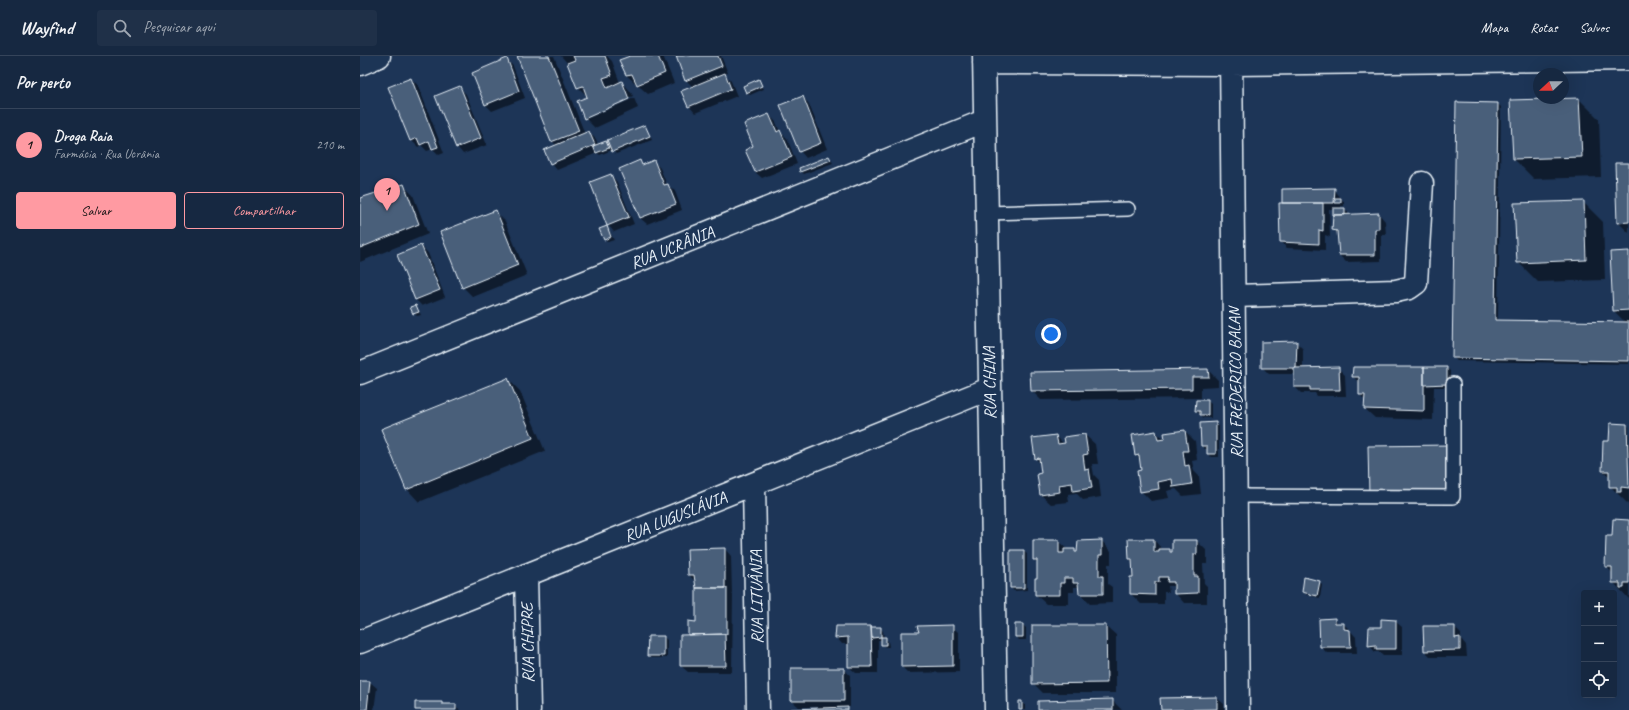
<!DOCTYPE html>
<html lang="pt">
<head>
<meta charset="utf-8">
<style>
	:root { --surface:#162841; --page:#1f3048; --text:#f1f3f6; --muted:#9ea6b1; --line:#35445a; --accent:#ff9aa2 }
	body { margin:0; font-family:Caveat,sans-serif; background:var(--page); color:var(--text) }
	.controls { position:absolute; right:12px; bottom:12px; display:grid; overflow:hidden; border-radius:4px; box-shadow:0 4px 16px #0002 }
	.controls button { width:36px; height:36px; display:grid; place-items:center; padding:0; border:0; border-bottom:1px solid var(--line); background:var(--surface); color:var(--text); font:20px sans-serif }
	.compass { position:absolute; left:1173px; top:12px; width:36px; height:36px; border-radius:50%; background:var(--surface); box-shadow:0 4px 16px #0002; rotate:248deg }
	.you { position:absolute; left:691px; top:278px; width:14px; height:14px; margin:-10px; border:3px solid #fff; border-radius:50%; background:#1a73e8; box-shadow:0 0 0 6px #1a73e833 }
	.badge { display:grid; place-items:center; width:26px; height:26px; border-radius:50%; background:var(--accent); color:#111; font-size:13px; font-weight:700 }
	.pin { position:absolute; translate:-50% -33px; filter:drop-shadow(0 1px 2px #0008) }
	.pin::after { content:''; position:absolute; top:21px; width:14px; height:12px; background:inherit; clip-path:polygon(0 0,100% 0,50% 100%) }
	.list { margin:0; padding:0; list-style:none }
	h2 { display:flex; justify-content:space-between; align-items:center; height:52px; margin:0; padding:0 16px; font-size:17px }
	h2 small { font-size:13px; font-weight:400; color:var(--muted) }
	.list li { display:grid; grid-template-columns:26px 1fr auto; gap:12px; align-items:center; box-sizing:border-box; height:72px; padding:0 16px; border-top:1px solid var(--line) }
	.list b { display:block; font-size:15px; white-space:nowrap }
	.list p { margin:0; font-size:13px; white-space:nowrap; color:var(--muted) }
	.list em { font-size:13px; font-style:normal; color:var(--muted) }
	.actions { display:flex; gap:8px; padding:12px 16px }
	.actions a { flex:1; padding:9px 0; border:1px solid var(--accent); border-radius:4px; text-align:center; font-size:14px; color:var(--accent) }
	.actions .main { background:var(--accent); color:#111 }
	.icon { flex:none; width:22px; height:22px; fill:none; stroke:currentColor; stroke-width:2; stroke-linecap:round; stroke-linejoin:round }
	.map { position:relative; flex:none; width:1269px; height:654px; overflow:hidden }
	header { display:flex; align-items:center; gap:24px; box-sizing:border-box; height:56px; padding:0 20px; background:var(--surface); border-bottom:1px solid var(--line) }
	header strong { font-size:19px }
	nav { display:flex; gap:22px; margin-inline-start:auto; font-size:14px }
	.search { width:280px; height:36px; background:var(--page); display:flex; align-items:center; gap:10px; box-sizing:border-box; padding:0 14px; border-radius:4px; color:var(--muted); font-size:15px }
	main { display:flex }
	aside { flex:1; background:var(--surface) }
	.map>svg:first-child { display:block }
</style>
</head>
<body>
<header>
<strong>Wayfind</strong>
<div class="search"><svg class="icon" aria-label="search" viewBox="0 0 24 24"><circle cx="10" cy="10" r="6"/><path d="M15 15l6 6"/></svg>Pesquisar aqui</div>
<nav><a>Mapa</a><a>Rotas</a><a>Salvos</a></nav>
</header>
<main>
<aside>
<h2>Por perto<small></small></h2>
<ul class="list">
<li><span class="badge">1</span><div><b>Droga Raia</b><p>Farmácia · Rua Ucrânia</p></div><em>210 m</em></li>
</ul>
<div class="actions"><a class="main">Salvar</a><a>Compartilhar</a></div>
</aside>
<div class="map">
<svg width="1269" height="654" viewBox="0 0 1269 654">
	<rect width="100%" height="100%" fill="#1d3557"/>
	<filter id="ink" filterUnits="userSpaceOnUse"><feTurbulence type="fractalNoise" baseFrequency=".025" numOctaves="2"/><feDisplacementMap in="SourceGraphic" scale="8" xChannelSelector="R" yChannelSelector="G"/><feConvolveMatrix kernelMatrix="1 2 1 2 8 2 1 2 1" color-interpolation-filters="sRGB"/></filter>
	<g filter="url(#ink)">
		<!-- shadow -->
		<path fill="#0007" d="M 158,0 L 194,0 L 225,78 L 229,77 L 236,83 L 238,89 L 246,86 L 251,91 L 285,70 L 292,84 L 256,98 L 252,94 L 240,99 L 237,97 L 197,114 L 191,107 L 197,90 L 192,85 Z
			M 201,0 L 247,0 L 252,5 L 260,27 L 262,26 L 271,36 L 273,40 L 228,60 L 228,62 L 274,42 L 278,52 L 235,72 L 225,62 L 229,42 L 218,31 L 209,9 Z
			M 272,0 L 303,0 L 314,27 L 288,38 L 266,19 Z
			M 317,0 L 361,0 L 368,17 L 364,18 L 371,25 L 377,40 L 335,57 L 329,50 L 333,31 L 326,24 Z
			M 147,4 L 153,10 L 165,42 L 132,55 L 126,49 Z
			M 51,23 L 58,29 L 84,97 L 79,99 L 73,93 L 67,95 L 61,89 L 58,91 L 51,84 Z
			M 399,24 L 404,33 L 390,39 L 387,36 Z
			M 100,32 L 106,38 L 127,89 L 103,98 L 97,91 Z
			M 443,41 L 449,48 L 467,93 L 446,102 L 440,95 Z
			M 1219,43 L 1239,63 L 1241,121 L 1174,123 L 1154,103 L 1151,45 Z
			M 1097,47 L 1138,48 L 1141,51 L 1138,265 L 1266,267 L 1254,255 L 1269,196 L 1269,308 L 1097,305 L 1094,302 Z
			M 409,59 L 416,66 L 420,76 L 427,82 L 437,108 L 402,122 L 395,116 L 395,91 Z
			M 469,101 L 473,107 L 444,118 L 441,115 Z
			M 280,106 L 284,110 L 294,106 L 300,112 L 307,129 L 315,135 L 322,154 L 287,168 L 280,162 Z
			M 1269,108 L 1269,177 L 1258,166 Z
			M 251,119 L 257,126 L 274,168 L 254,176 L 248,169 Z
			M 43,129 L 53,139 L 68,178 L 0,206 L 0,143 Z
			M 974,133 L 984,146 L 984,150 L 981,150 L 981,153 L 985,153 L 988,156 L 988,159 L 1019,158 L 1025,165 L 1026,179 L 1021,179 L 1021,205 L 986,206 L 979,199 L 978,178 L 973,173 L 974,153 L 969,153 L 970,181 L 965,179 L 965,194 L 927,192 L 921,186 Z
			M 1223,146 L 1243,166 L 1245,224 L 1178,226 L 1158,206 Z
			M 135,155 L 145,165 L 167,219 L 113,241 L 103,231 Z
			M 247,171 L 254,184 L 248,186 L 245,183 Z
			M 61,190 L 68,197 L 85,241 L 62,250 L 56,244 Z
			M 56,250 L 61,259 L 57,260 L 54,257 Z
			M 936,286 L 943,293 L 943,313 L 978,312 L 985,319 L 986,340 L 957,340 L 955,337 L 941,337 L 935,331 L 935,318 L 909,318 L 902,311 Z
			M 1087,312 L 1090,315 L 1090,331 L 1074,331 L 1073,364 L 1015,362 L 1005,353 L 1006,345 L 1000,339 L 1000,327 L 993,321 Z
			M 848,314 L 858,324 L 858,330 L 841,331 L 841,342 L 681,344 L 672,335 Z
			M 148,323 L 160,335 L 185,395 L 59,446 L 47,433 Z
			M 837,345 L 848,345 L 851,348 L 851,362 L 844,362 L 836,355 Z
			M 856,367 L 859,370 L 859,401 L 851,401 L 848,398 L 848,393 L 845,393 L 842,390 Z
			M 1267,369 L 1269,371 L 1269,449 L 1250,430 L 1250,422 L 1243,415 L 1250,386 Z
			M 825,375 L 835,385 L 837,404 L 832,405 L 834,415 L 839,420 L 841,438 L 823,440 L 816,433 L 807,435 L 809,442 L 791,445 L 781,435 L 783,415 L 781,404 L 776,399 L 796,376 L 804,384 Z
			M 725,379 L 735,388 L 738,408 L 732,408 L 734,419 L 739,424 L 741,441 L 723,444 L 716,437 L 708,438 L 709,446 L 691,448 L 681,439 L 681,408 L 676,403 L 696,380 L 704,388 Z
			M 1090,390 L 1100,400 L 1100,447 L 1020,448 L 1010,438 Z
			M 1269,465 L 1269,543 L 1253,526 L 1253,518 L 1246,510 L 1253,481 Z
			M 794,484 L 803,494 L 809,494 L 813,498 L 837,485 L 847,495 L 847,508 L 843,508 L 844,527 L 847,530 L 847,547 L 824,547 L 815,537 L 813,530 L 808,530 L 809,536 L 804,536 L 804,548 L 781,548 L 771,538 L 773,507 L 770,503 Z
			M 698,485 L 708,494 L 714,494 L 718,498 L 742,485 L 751,495 L 751,508 L 748,508 L 748,528 L 752,531 L 752,547 L 730,548 L 720,538 L 718,531 L 714,531 L 714,536 L 709,536 L 709,548 L 686,548 L 676,539 L 678,507 L 674,504 Z
			M 365,493 L 371,500 L 372,538 L 373,539 L 372,616 L 328,616 L 321,610 L 329,580 L 337,567 L 336,526 L 329,519 Z
			M 664,495 L 667,498 L 667,534 L 654,535 L 651,532 Z
			M 959,526 L 962,529 L 960,542 L 947,539 L 943,536 Z
			M 974,563 L 979,568 L 984,568 L 996,581 L 997,597 L 967,597 L 961,591 Z
			M 1035,565 L 1042,571 L 1042,599 L 1023,599 L 1020,596 L 1015,596 L 1009,589 L 1022,572 Z
			M 663,569 L 666,572 L 666,584 L 659,584 L 656,580 Z
			M 592,570 L 599,577 L 599,616 L 548,617 L 542,611 L 561,577 Z
			M 746,570 L 756,579 L 756,637 L 683,637 L 673,627 Z
			M 511,571 L 520,572 L 523,575 L 524,582 L 528,585 L 529,591 L 525,591 L 522,588 L 522,584 L 518,584 L 518,617 L 496,617 L 489,611 L 489,588 L 482,588 L 476,581 Z
			M 1094,571 L 1101,578 L 1101,583 L 1106,589 L 1107,601 L 1071,601 L 1064,594 Z
			M 304,581 L 307,584 L 307,602 L 291,602 L 288,599 Z
			M 483,613 L 490,619 L 490,651 L 486,651 L 489,654 L 432,654 L 458,653 L 458,651 L 439,651 L 432,645 Z
			M 0,626 L 10,626 L 17,632 L 14,654 L 0,654 Z
			M 857,642 L 864,648 L 864,654 L 802,654 L 801,643 Z
			M 752,644 L 762,654 L 679,654 Z
			M 660,646 L 665,649 L 665,654 L 660,654 Z
			M 81,647 L 84,649 L 95,649 L 100,654 L 56,654 Z"/>
		<!-- building -->
		<path fill="#495e7a" stroke="#e8f1f8" d="M 157,0 L 189,0 L 219,75 L 191,86 Z
			M 213,0 L 245,0 L 252,19 L 243,22 L 247,32 L 262,25 L 269,43 L 224,63 L 217,45 L 227,41 L 223,30 L 217,32 L 207,7 L 215,4 Z
			M 270,0 L 298,0 L 305,17 L 277,29 L 272,18 L 266,19 L 259,4 Z
			M 316,0 L 358,0 L 362,10 L 325,25 Z
			M 147,2 L 159,35 L 125,49 L 112,17 Z
			M 365,17 L 371,33 L 328,51 L 321,35 Z
			M 51,22 L 78,91 L 72,93 L 69,85 L 60,89 L 57,82 L 50,85 L 28,31 Z
			M 399,23 L 402,30 L 386,37 L 383,30 Z
			M 100,30 L 121,82 L 96,92 L 75,40 Z
			M 443,40 L 461,87 L 439,96 L 420,49 Z
			M 1219,42 L 1222,101 L 1153,103 L 1150,44 Z
			M 1096,46 L 1138,47 L 1135,264 L 1269,266 L 1269,305 L 1092,302 Z
			M 409,58 L 417,76 L 420,74 L 432,101 L 395,116 L 385,94 L 393,90 L 384,68 Z
			M 285,69 L 290,80 L 252,96 L 247,84 Z
			M 229,75 L 235,89 L 190,108 L 184,94 Z
			M 246,85 L 249,92 L 236,97 L 233,90 Z
			M 469,100 L 471,104 L 440,116 L 439,112 Z
			M 280,104 L 282,109 L 294,104 L 304,129 L 308,128 L 316,148 L 280,162 L 259,113 Z
			M 1255,107 L 1269,107 L 1269,166 L 1257,167 Z
			M 251,118 L 269,161 L 247,170 L 230,126 Z
			M 44,128 L 59,168 L 0,192 L 0,142 Z
			M 975,132 L 974,147 L 922,147 L 922,133 Z
			M 975,142 L 981,142 L 981,147 L 975,147 Z
			M 1224,145 L 1226,204 L 1157,207 L 1154,147 Z
			M 919,147 L 963,147 L 963,175 L 959,174 L 959,188 L 920,186 Z
			M 973,152 L 985,152 L 985,159 L 973,159 Z
			M 136,154 L 158,209 L 102,232 L 80,176 Z
			M 1019,157 L 1019,173 L 1015,173 L 1015,199 L 979,199 L 977,175 L 972,174 L 973,159 Z
			M 247,170 L 251,181 L 244,184 L 239,173 Z
			M 61,189 L 80,234 L 55,244 L 37,199 Z
			M 1269,195 L 1269,254 L 1253,255 L 1250,196 Z
			M 56,249 L 59,256 L 53,258 L 50,251 Z
			M 937,285 L 936,312 L 901,312 L 901,286 Z
			M 979,311 L 980,334 L 950,334 L 950,331 L 934,331 L 934,312 Z
			M 993,311 L 1064,311 L 1064,355 L 1004,353 L 1005,339 L 999,339 L 999,321 L 992,321 Z
			M 1064,311 L 1087,311 L 1087,328 L 1064,329 Z
			M 848,313 L 849,321 L 832,321 L 832,333 L 671,335 L 670,316 Z
			M 148,322 L 173,382 L 46,434 L 21,373 Z
			M 836,344 L 848,344 L 848,359 L 840,359 L 840,355 L 835,355 Z
			M 856,366 L 856,398 L 847,398 L 847,390 L 841,390 L 840,367 Z
			M 1250,367 L 1267,368 L 1269,432 L 1261,431 L 1261,436 L 1257,436 L 1257,431 L 1249,431 L 1249,415 L 1242,415 L 1243,385 L 1249,385 Z
			M 825,374 L 828,395 L 823,395 L 825,410 L 829,409 L 832,428 L 813,431 L 812,423 L 798,426 L 799,433 L 780,436 L 777,415 L 781,414 L 779,399 L 775,400 L 772,379 L 796,375 L 798,384 L 805,383 L 804,377 Z
			M 725,378 L 728,398 L 723,399 L 725,414 L 729,413 L 732,432 L 713,435 L 712,427 L 699,429 L 700,436 L 680,439 L 677,418 L 681,417 L 679,402 L 675,403 L 672,382 L 696,379 L 698,388 L 705,387 L 704,381 Z
			M 1091,389 L 1091,438 L 1009,438 L 1008,390 Z
			M 1253,463 L 1269,464 L 1269,527 L 1264,527 L 1264,532 L 1260,532 L 1260,527 L 1252,527 L 1252,511 L 1245,511 L 1246,480 L 1252,480 Z
			M 768,483 L 794,483 L 794,496 L 799,496 L 799,493 L 810,493 L 810,496 L 812,496 L 812,484 L 837,484 L 837,498 L 834,498 L 834,520 L 838,520 L 838,537 L 814,538 L 814,526 L 807,526 L 808,521 L 799,521 L 799,526 L 795,526 L 795,539 L 770,538 L 770,521 L 773,521 L 772,503 L 769,503 Z
			M 673,484 L 699,484 L 699,497 L 704,497 L 704,493 L 715,493 L 715,496 L 717,496 L 718,485 L 742,484 L 742,499 L 739,499 L 739,520 L 743,520 L 743,538 L 719,538 L 718,527 L 713,527 L 713,522 L 704,522 L 704,527 L 700,527 L 700,539 L 675,539 L 675,522 L 677,522 L 677,504 L 673,504 Z
			M 365,492 L 365,532 L 336,532 L 334,519 L 328,519 L 327,493 Z
			M 650,494 L 664,494 L 664,532 L 650,532 Z
			M 944,521 L 960,525 L 957,540 L 942,536 Z
			M 336,532 L 367,532 L 367,578 L 328,579 L 328,565 L 336,566 Z
			M 975,562 L 975,567 L 984,567 L 984,573 L 990,574 L 991,591 L 960,591 L 959,563 Z
			M 1021,563 L 1036,564 L 1036,593 L 1016,593 L 1016,589 L 1008,590 L 1009,571 L 1021,571 Z
			M 655,568 L 663,568 L 663,581 L 655,581 Z
			M 593,569 L 593,610 L 541,611 L 541,576 L 559,576 L 557,570 Z
			M 672,569 L 746,569 L 747,627 L 672,628 Z
			M 476,570 L 511,570 L 512,611 L 488,611 L 488,581 L 475,582 Z
			M 1063,570 L 1095,570 L 1095,582 L 1100,581 L 1100,594 L 1064,595 Z
			M 511,571 L 521,571 L 521,581 L 512,582 Z
			M 365,578 L 366,610 L 320,610 L 320,579 Z
			M 288,580 L 304,580 L 304,600 L 287,600 Z
			M 521,581 L 526,581 L 526,589 L 521,589 Z
			M 431,612 L 484,612 L 484,645 L 431,645 Z
			M 0,625 L 10,625 L 7,654 L 0,654 Z
			M 857,641 L 857,653 L 801,654 L 800,642 Z
			M 753,643 L 753,654 L 678,654 L 678,645 Z
			M 659,645 L 662,645 L 662,654 L 659,654 Z
			M 55,646 L 82,646 L 82,648 L 96,648 L 96,654 L 55,654 Z
			M 488,651 L 488,654 L 431,654 L 431,653 Z"/>
		<g fill="none" stroke-linecap="round" stroke-linejoin="round">
			<!-- lane casing -->
			<g stroke="#e8f1f8" stroke-width="16">
				<path id="lane" d="M 627,157 L 768,153
					M 876,440 L 1093,441 L 1093,328"/>
			</g>
			<!-- street casing -->
			<g stroke="#e8f1f8" stroke-width="25">
				<path id="street" d="M 624,0 L 636,654
					M 871,0 L 878,654
					M 624,7 L 871,8 L 1269,3
					M 874,240 L 1036,235 L 1049,232 L 1056,227 L 1062,127
					M 0,317 L 624,65
					M 394,428 L 398,654
					M 166,519 L 169,654
					M 0,586 L 629,333"/>
			</g>
			<!-- secondary casing -->
			<g stroke="#e8f1f8" stroke-width="25">
				<path id="secondary" d="M 0,8 L 19,0"/>
			</g>
			<!-- lane -->
			<use href="#lane" stroke="#1d3557" stroke-width="13"/>
			<!-- street -->
			<use href="#street" stroke="#1d3557" stroke-width="22"/>
			<!-- secondary -->
			<use href="#secondary" stroke="#1d3557" stroke-width="22"/>
		</g>
	</g>
	<g text-anchor="middle" stroke-width="3.5" stroke-linejoin="round" paint-order="stroke">
		<!-- street labels -->
		<g font-size="17" fill="#e8f1f8" stroke="#1d3557">
			<text transform="translate(312 191) rotate(-22)" y="6">RUA UCRÂNIA</text>
			<text transform="translate(629 327) rotate(-91)" y="6">RUA CHINA</text>
			<text transform="translate(875 327) rotate(-91)" y="6">RUA FREDERICO BALAN</text>
			<text transform="translate(315 460) rotate(-22)" y="6">RUA LUGUSLÁVIA</text>
			<text transform="translate(396 541) rotate(-91)" y="6">RUA LITUÂNIA</text>
			<text transform="translate(167 587) rotate(-91)" y="6">RUA CHIPRE</text>
		</g>
	</g>
</svg>
<div class="controls">
<button>+</button>
<button>−</button>
<button><svg class="icon" aria-label="locate" viewBox="0 0 24 24"><circle cx="12" cy="12" r="6"/><path d="M12 2v4M12 18v4M2 12h4M18 12h4"/></svg></button>
</div>
<svg class="compass" viewBox="-18 -18 36 36"><path d="M0-13l5 13h-10z" fill="#e53935"/><path d="M0 13l5-13h-10z" fill="#9ea6b1"/></svg>
<div class="you"></div>
<div class="pin badge" style="left:27px;top:155px">1</div>
</div>
</main>
</body>
</html>
